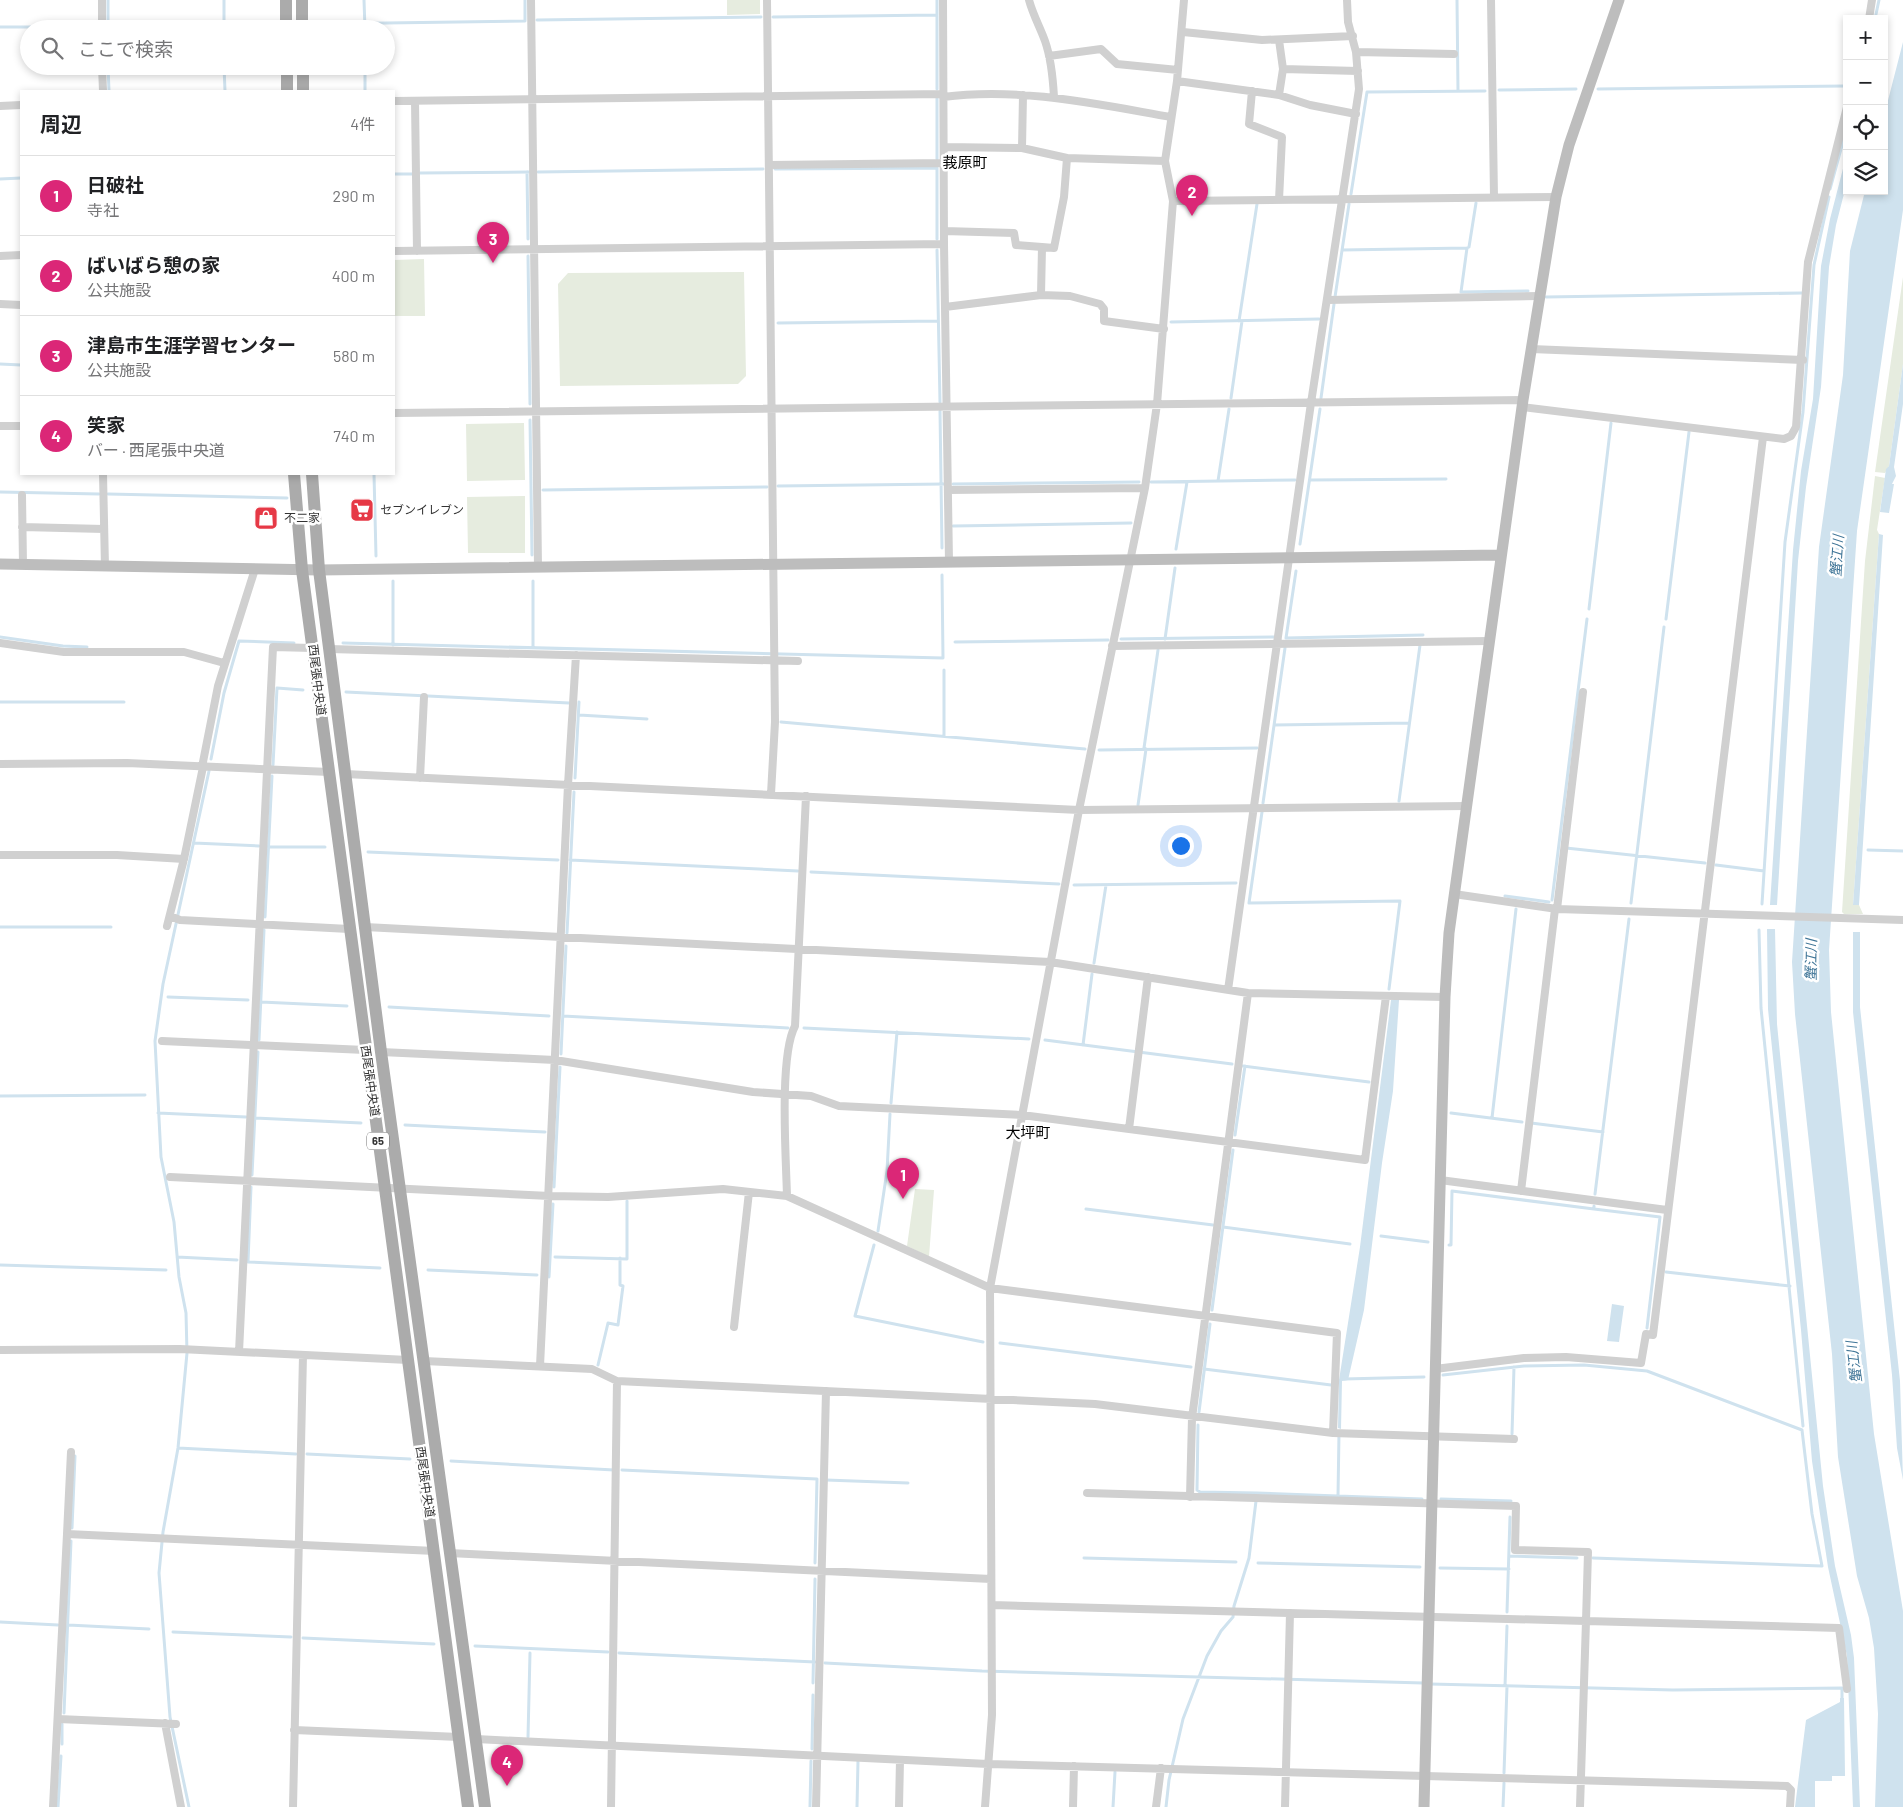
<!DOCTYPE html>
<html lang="ja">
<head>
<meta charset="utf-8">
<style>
	:root { --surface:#fff; --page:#f2f2f2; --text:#202124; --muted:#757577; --line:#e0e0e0; --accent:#db2777 }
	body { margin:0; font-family:Barlow,"Noto Sans JP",sans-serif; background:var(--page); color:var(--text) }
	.controls { position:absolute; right:15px; top:15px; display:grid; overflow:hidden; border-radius:0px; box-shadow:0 2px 8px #0003 }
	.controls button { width:45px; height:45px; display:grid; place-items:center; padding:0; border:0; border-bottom:1px solid var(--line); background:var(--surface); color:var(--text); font:25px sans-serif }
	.you { position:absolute; left:1180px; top:845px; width:18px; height:18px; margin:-12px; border:4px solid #fff; border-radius:50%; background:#1a73e8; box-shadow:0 0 0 8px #1a73e833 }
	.badge { display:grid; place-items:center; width:32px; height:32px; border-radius:50%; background:var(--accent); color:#fff; font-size:16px; font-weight:700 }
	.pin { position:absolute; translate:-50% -41px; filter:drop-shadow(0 1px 2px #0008) }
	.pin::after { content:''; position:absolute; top:26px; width:18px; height:15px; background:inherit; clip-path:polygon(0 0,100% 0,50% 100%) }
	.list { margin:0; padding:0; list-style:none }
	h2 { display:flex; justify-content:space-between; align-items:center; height:65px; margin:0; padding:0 20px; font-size:21px }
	h2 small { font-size:16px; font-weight:400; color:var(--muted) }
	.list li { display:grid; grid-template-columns:32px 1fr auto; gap:15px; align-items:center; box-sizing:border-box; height:80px; padding:0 20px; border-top:1px solid var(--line) }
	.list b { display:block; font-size:19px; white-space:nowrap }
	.list p { margin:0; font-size:16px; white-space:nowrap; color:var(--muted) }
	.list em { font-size:16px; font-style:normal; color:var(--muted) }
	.icon { flex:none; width:28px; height:28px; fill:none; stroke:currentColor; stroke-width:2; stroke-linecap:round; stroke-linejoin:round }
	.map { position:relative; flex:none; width:1903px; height:1807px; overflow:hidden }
	.search { position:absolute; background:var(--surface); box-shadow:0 2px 8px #0003; left:20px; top:20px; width:375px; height:55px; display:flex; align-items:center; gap:12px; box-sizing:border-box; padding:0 18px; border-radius:28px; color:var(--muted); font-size:19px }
	.panel { position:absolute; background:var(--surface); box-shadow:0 2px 8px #0003; left:20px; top:90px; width:375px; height:385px; border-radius:0px }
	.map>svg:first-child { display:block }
</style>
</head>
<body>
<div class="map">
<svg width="1903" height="1807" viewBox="0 0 1903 1807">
	<rect width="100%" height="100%" fill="#fff"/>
	<!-- green -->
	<path fill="#e6ecdf" d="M 727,0 L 760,0 L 760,14 L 727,15 Z
		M 424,259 L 425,316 L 394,316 L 394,260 Z
		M 744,272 L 746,376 L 738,384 L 560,386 L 558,284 L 568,273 Z
		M 1903,277 L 1903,364 L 1889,466 L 1885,473 L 1875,472 Z
		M 524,423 L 525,480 L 467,481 L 466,424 Z
		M 1875,476 L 1885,478 L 1877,530 L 1879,534 L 1853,905 L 1859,905 L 1863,914 L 1844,914 L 1842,912 L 1865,561 Z
		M 525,496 L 525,553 L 468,553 L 467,497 Z
		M 915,1189 L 934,1190 L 929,1257 L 907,1246 Z"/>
	<!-- water -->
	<path fill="#cfe2ee" d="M 1903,42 L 1903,210 L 1857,531 L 1829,950 L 1831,1012 L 1874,1434 L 1903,1611 L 1903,1807 L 1875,1807 L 1878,1714 L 1874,1648 L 1869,1618 L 1857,1576 L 1838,1457 L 1832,1354 L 1795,1014 L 1792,962 L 1819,547 L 1843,375 L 1850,251 L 1865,191 L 1884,191 L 1884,116 Z
		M 1847,153 L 1847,182 L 1836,225 L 1829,267 L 1821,387 L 1806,487 L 1798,561 L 1777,905 L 1770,905 L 1793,550 L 1801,471 L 1813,399 L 1821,266 L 1830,219 Z
		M 1903,364 L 1903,404 L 1894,467 L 1896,476 L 1892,484 L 1894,484 L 1889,513 L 1880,512 L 1886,469 L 1889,466 Z
		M 1879,534 L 1883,535 L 1859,905 L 1853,905 Z
		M 1767,929 L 1775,929 L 1777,1024 L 1823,1486 L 1835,1566 L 1851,1635 L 1854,1658 L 1860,1807 L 1853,1807 L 1847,1656 L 1828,1567 L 1812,1461 L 1801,1330 L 1768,1009 Z
		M 1853,932 L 1860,932 L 1860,1007 L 1900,1381 L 1903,1480 L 1897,1448 L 1892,1375 L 1853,1012 Z
		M 1391,1000 L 1399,1000 L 1393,1091 L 1382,1163 L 1364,1310 L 1348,1380 L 1342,1381 L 1341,1429 L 1338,1428 L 1339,1380 L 1360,1247 Z
		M 1612,1304 L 1624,1306 L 1619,1342 L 1607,1341 Z
		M 1840,1698 L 1844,1698 L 1845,1776 L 1832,1776 L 1832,1781 L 1815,1781 L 1815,1807 L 1795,1807 L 1806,1720 L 1840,1702 Z"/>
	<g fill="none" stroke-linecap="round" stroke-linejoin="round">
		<!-- stream -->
		<path stroke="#cfe2ee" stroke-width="3" d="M 108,0 L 108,27
			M 224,0 L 224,29
			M 364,0 L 365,29
			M 937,0 L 937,89
			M 1457,0 L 1458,91
			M 773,17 L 937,15
			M 1875,19 L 1879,0
			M 537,20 L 761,17
			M 315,24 L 525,21 L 525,0
			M 0,27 L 96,27
			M 108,27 L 271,25
			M 108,66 L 109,91
			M 224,66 L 225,91
			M 365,66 L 365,91
			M 1598,89 L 1844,86
			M 1499,90 L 1576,89
			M 937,98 L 937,159
			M 775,169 L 937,168
			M 527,172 L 528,239
			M 538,172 L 763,169
			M 420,173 L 529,172
			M 394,174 L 412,174
			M 0,179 L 21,178
			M 1830,189 L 1847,127
			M 1351,194 L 1367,92 L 1485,91
			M 937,239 L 937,168
			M 1467,248 L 1469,247 L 1476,203
			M 937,250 L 940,402
			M 1342,250 L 1467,248 L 1461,292 L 1528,291
			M 528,256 L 530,404
			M 1335,297 L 1349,204
			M 1546,297 L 1802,293
			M 1239,321 L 1257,204
			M 1171,322 L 1319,319
			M 778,323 L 938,321
			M 0,364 L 21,365
			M 1231,398 L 1242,321
			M 1321,398 L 1334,304
			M 940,411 L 942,548
			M 530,420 L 532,555
			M 374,474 L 376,556
			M 1310,480 L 1446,479
			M 1218,481 L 1229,409
			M 1151,482 L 1295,480
			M 953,484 L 1139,482
			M 778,486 L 944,484
			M 543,490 L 767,487
			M 0,492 L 99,494
			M 108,494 L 287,498
			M 953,526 L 1131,523
			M 1300,544 L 1320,409
			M 1176,549 L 1187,482
			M 1296,571 L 1286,638 L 1423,635
			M 393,581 L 393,645
			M 533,581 L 533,647
			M 1589,609 L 1611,423
			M 1666,619 L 1689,432
			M 0,637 L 63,646 L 87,647
			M 1121,639 L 1275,637
			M 1165,639 L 1175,568
			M 955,642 L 1108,640
			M 343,643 L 943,658 L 942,575
			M 944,670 L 944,736
			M 346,692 L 569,703
			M 0,702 L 124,702
			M 579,715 L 647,719
			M 781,722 L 1085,749
			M 1274,725 L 1409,723
			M 1144,748 L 1158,650
			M 1099,750 L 1257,748
			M 211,759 L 224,693 L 239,641 L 294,643
			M 273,765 L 277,688 L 303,690
			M 575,778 L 579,702
			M 1399,801 L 1420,645
			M 1263,803 L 1285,648
			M 1138,805 L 1146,749
			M 1262,812 L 1249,903 L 1400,901 L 1389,989
			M 194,843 L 259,846
			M 268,847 L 325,847
			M 1566,848 L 1705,863
			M 1868,850 L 1903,851
			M 368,852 L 558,860
			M 570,860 L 798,871
			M 1716,865 L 1764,871
			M 811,872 L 1059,884
			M 1074,885 L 1236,883
			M 1505,896 L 1549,902
			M 1552,900 L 1587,619
			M 1631,903 L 1664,627
			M 1762,904 L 1785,542 L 1803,412 L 1814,265 L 1829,197
			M 265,917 L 272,776
			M 0,927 L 111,927
			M 1759,930 L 1761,1008 L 1803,1426
			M 567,933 L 574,792
			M 1094,963 L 1106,885
			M 168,997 L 248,1000
			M 261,1002 L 347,1006
			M 389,1007 L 549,1016
			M 563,1016 L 788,1028
			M 804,1028 L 1029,1039
			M 259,1040 L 264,930
			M 1045,1040 L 1232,1064
			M 1083,1045 L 1092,974
			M 561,1054 L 566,946
			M 1243,1066 L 1369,1082
			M 0,1096 L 145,1095
			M 891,1103 L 897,1032
			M 158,1113 L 246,1117
			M 1451,1113 L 1522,1122
			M 255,1118 L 361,1123
			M 1492,1118 L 1516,909
			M 1531,1123 L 1603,1132
			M 405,1125 L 545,1132
			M 1235,1135 L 1245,1066
			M 252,1175 L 258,1052
			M 251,1187 L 248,1262 L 380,1268
			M 554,1187 L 560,1067
			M 1595,1194 L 1629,919
			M 1086,1209 L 1213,1225
			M 1594,1209 L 1660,1217 L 1647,1328
			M 1223,1227 L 1350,1244
			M 878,1231 L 887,1171 L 890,1114
			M 1381,1236 L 1428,1242
			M 874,1245 L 855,1316 L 983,1342
			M 1449,1245 L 1451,1245 L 1452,1191 L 1594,1209 L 1594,1206
			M 177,1257 L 237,1260
			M 555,1257 L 627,1259 L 627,1201
			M 0,1265 L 166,1270
			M 428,1270 L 537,1275
			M 1666,1272 L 1790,1286
			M 549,1277 L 553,1204
			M 1212,1310 L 1233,1150
			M 1000,1343 L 1191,1367
			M 598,1365 L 608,1323 L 618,1325 L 623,1286 L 620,1285 L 620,1258
			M 1204,1369 L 1331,1385
			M 1443,1375 L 1524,1366 L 1584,1365 L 1647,1371 L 1802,1430 L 1812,1514 L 1822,1566 L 1593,1558
			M 1344,1379 L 1424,1377
			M 1199,1412 L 1210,1324
			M 1198,1425 L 1197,1490 L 1200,1492 L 1257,1493
			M 1512,1434 L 1514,1367
			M 178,1448 L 296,1454
			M 307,1454 L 410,1459
			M 451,1461 L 614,1470
			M 622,1470 L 817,1479 L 815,1563
			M 826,1480 L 908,1483
			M 1338,1496 L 1422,1499
			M 1441,1499 L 1511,1501
			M 72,1528 L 75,1456
			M 1509,1556 L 1577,1558
			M 1084,1558 L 1236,1562
			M 1258,1563 L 1420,1567
			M 1440,1568 L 1509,1569
			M 1507,1612 L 1510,1517
			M 0,1622 L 58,1625
			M 68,1625 L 149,1629
			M 173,1632 L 291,1637
			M 303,1638 L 434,1644
			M 475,1646 L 608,1652
			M 619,1653 L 815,1662
			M 825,1663 L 982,1671 L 1423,1683
			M 813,1683 L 815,1579
			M 1430,1684 L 1673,1690 L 1842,1688 L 1842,1700
			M 1505,1686 L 1507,1626
			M 64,1713 L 71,1541
			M 528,1737 L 530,1653
			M 62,1744 L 62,1724
			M 812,1749 L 813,1695
			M 1504,1773 L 1507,1686
			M 58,1807 L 61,1756
			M 189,1807 L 170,1717 L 159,1573 L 163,1532 L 178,1448 L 187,1353 L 186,1313 L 179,1277 L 174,1222 L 161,1157 L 155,1041 L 163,984 L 209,771
			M 810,1807 L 811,1761
			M 857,1807 L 858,1761
			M 1113,1807 L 1115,1772
			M 1166,1807 L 1169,1780 L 1183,1719 L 1207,1656 L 1221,1631 L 1233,1617 L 1234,1606 L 1249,1558 L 1257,1493 L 1338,1496 L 1339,1433
			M 1503,1807 L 1504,1783"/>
		<!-- street -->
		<path stroke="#d0d0d0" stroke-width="8" d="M 102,0 L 102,29
			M 531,0 L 538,567
			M 767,0 L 775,722 L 771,794
			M 943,0 L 944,244 L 949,562
			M 1029,0 C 1033,15 1040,27 1045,41 C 1051,58 1053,79 1054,97
			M 1491,0 L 1494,197
			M 1869,19 L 1872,0
			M 1183,32 L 1262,40 L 1353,36
			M 1279,40 L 1283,69 L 1279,95
			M 1356,52 L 1454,54
			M 1049,56 L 1101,49 L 1117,64 L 1178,70
			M 102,66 L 103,91
			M 1283,69 L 1358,71
			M 1177,81 L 1279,95 L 1310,105 L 1356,114
			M 1252,91 L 1249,124 L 1282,137 L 1279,200
			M 943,97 C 1020,87 1096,104 1171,117
			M 394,101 L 943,94
			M 415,101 L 417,251
			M 0,106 L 21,105
			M 944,147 L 1022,148 L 1067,158 L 1064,197 L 1054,248 L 1042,247 L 1041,295
			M 1022,148 L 1023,95
			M 1067,158 L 1165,161
			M 769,165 L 944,163
			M 1173,201 L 1556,197
			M 944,231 L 1014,233 L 1016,245 L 1042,247
			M 394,251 L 944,244
			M 0,256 L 21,255
			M 1327,300 L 1539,296
			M 0,304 L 21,305
			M 945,307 L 1041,295 L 1070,296 L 1100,304 L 1104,309 L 1104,321 L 1164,329
			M 1531,349 L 1803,360
			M 1522,407 L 1784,439 L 1791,436 L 1796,427 L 1808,262 L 1847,107
			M 394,413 L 1523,400
			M 0,426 L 21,426
			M 103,474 L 105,567
			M 948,490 L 1145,488
			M 22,495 L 23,565
			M 22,527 L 104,529
			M 0,643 L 64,652 L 184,652 L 224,663
			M 1112,646 L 1489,641
			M 329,649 L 798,661
			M 0,764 L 127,763 L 329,772
			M 202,767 L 218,686 L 255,569
			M 345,774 L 1079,810 L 1467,806
			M 420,778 L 424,697
			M 0,855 L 117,855 L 184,859
			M 1454,894 L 1557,909 L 1903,920
			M 1557,909 L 1583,692
			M 170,916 L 180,920 L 349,929
			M 167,926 L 184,859 L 203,767
			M 365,927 L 1050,962 L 1248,993 L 1445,997
			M 1228,990 L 1311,403 L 1359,89 L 1356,52 L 1348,22 L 1347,0
			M 162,1041 L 365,1050
			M 381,1052 L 555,1060 L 753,1092 L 811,1096 L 839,1106 L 1022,1115 L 1365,1160 L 1386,996
			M 1129,1129 L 1148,977
			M 170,1177 L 550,1196 L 608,1197 L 723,1189 L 787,1196 L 990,1288 L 1337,1333 L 1333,1433
			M 1440,1180 L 1667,1210
			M 1521,1191 L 1555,909
			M 787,1196 C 786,1158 779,1056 795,1026 L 806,796
			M 734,1327 L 749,1192
			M 0,1350 L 180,1349 L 408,1360
			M 239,1352 L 273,647 L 312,648
			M 424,1361 L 592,1369 L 617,1381 L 1095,1404 L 1333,1433 L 1514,1439
			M 540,1366 L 568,785 L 576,655
			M 1435,1369 L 1524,1358 L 1566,1357 L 1641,1363 L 1646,1334 L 1653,1335 L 1763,437
			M 1087,1493 L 1516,1506 L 1515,1550 L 1588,1552 L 1586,1621 L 1839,1628 L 1847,1689
			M 1190,1497 L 1192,1418 L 1248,993
			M 67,1534 L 71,1452
			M 449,1553 L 991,1579
			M 992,1605 L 1586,1621 L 1580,1807
			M 58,1719 L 176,1724
			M 165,1723 L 181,1807
			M 294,1730 L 459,1737
			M 476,1739 L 988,1764 L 1787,1786 L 1791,1790 L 1790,1807
			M 53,1807 L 67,1534 L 435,1551
			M 293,1807 L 303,1355
			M 611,1807 L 617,1381
			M 816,1807 L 826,1391
			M 899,1807 L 900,1760
			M 985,1807 L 992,1715 L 990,1288 L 1079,810 L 1145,488 L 1157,404 L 1173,201 L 1165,161 L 1177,81 L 1184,0
			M 1073,1807 L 1074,1766
			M 1156,1807 L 1161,1768
			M 1285,1807 L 1290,1613"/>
		<!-- secondary -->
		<path stroke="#bdbdbd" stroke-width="11" d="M 0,564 L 319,570 L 1501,555
			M 1424,1807 L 1445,997 L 1449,933 L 1523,400 L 1556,197 L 1569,145 L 1619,0"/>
		<!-- primary -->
		<path stroke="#ababab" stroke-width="12" d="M 286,0 L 286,29
			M 302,0 L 302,29
			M 287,66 L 287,91
			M 303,66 L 303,91
			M 294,474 L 302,570 L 468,1807
			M 312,474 L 319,570 L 381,1052 L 485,1807"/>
	</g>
	<!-- icons -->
	<defs>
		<g id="supermarket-square" transform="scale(1.25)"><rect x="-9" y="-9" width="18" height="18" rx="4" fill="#e63946" stroke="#fff"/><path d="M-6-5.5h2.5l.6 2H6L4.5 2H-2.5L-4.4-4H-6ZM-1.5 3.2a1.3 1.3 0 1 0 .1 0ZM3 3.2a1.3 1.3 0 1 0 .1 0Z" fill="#fff"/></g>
		<g id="shop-square" transform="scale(1.25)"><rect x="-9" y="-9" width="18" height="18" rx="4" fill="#e63946" stroke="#fff"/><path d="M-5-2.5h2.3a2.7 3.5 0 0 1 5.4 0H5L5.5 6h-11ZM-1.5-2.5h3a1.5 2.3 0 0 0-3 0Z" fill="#fff"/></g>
	</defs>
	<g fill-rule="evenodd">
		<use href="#supermarket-square" x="362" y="510"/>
		<use href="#shop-square" x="266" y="518"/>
	</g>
	<g text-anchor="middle" stroke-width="5" stroke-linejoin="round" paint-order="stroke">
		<!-- shield labels -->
		<rect fill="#fff" stroke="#707070" stroke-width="1" x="367" y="1132.5" width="22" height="17" rx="4"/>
		<g font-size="11" font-weight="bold" fill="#333">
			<text x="378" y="1145">65</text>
		</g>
		<!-- poi labels -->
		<g font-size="12" fill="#333" stroke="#fff" text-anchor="start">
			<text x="380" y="514">セブンイレブン</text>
			<text x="284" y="522">不二家</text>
		</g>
		<!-- street labels -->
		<g font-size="12" fill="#333" stroke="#fff">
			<text transform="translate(317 680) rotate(83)" y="4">西尾張中央道</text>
			<text transform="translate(370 1081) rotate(82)" y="4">西尾張中央道</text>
			<text transform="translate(425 1482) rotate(82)" y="4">西尾張中央道</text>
		</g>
		<!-- water labels -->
		<g font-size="14" font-style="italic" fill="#3f7597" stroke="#fff">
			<text transform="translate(1837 556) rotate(-86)" y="5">蟹江川</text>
			<text transform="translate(1811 960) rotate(-89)" y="5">蟹江川</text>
			<text transform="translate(1854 1362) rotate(-97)" y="5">蟹江川</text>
		</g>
		<!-- quarter labels -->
		<g font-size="15" fill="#000" stroke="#fff">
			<text x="965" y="168">莪原町</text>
			<text x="1028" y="1138">大坪町</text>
		</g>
	</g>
</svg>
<div class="controls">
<button>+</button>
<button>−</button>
<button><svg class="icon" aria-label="locate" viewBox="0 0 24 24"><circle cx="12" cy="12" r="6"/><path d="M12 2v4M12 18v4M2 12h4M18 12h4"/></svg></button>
<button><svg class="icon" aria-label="layers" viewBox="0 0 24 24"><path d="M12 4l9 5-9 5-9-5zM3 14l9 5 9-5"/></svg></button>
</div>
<div class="you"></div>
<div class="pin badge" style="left:903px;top:1199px">1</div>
<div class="pin badge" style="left:1192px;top:216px">2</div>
<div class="pin badge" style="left:493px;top:263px">3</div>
<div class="pin badge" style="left:507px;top:1786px">4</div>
<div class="search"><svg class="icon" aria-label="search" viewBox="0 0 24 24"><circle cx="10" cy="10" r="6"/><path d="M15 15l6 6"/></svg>ここで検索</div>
<section class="panel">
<h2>周辺<small>4件</small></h2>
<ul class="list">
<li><span class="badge">1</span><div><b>日破社</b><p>寺社</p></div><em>290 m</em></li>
<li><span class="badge">2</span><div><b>ばいばら憩の家</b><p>公共施設</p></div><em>400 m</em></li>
<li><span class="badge">3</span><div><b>津島市生涯学習センター</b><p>公共施設</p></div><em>580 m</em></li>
<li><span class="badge">4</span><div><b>笑家</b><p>バー · 西尾張中央道</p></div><em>740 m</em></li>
</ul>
</section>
</div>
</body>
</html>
